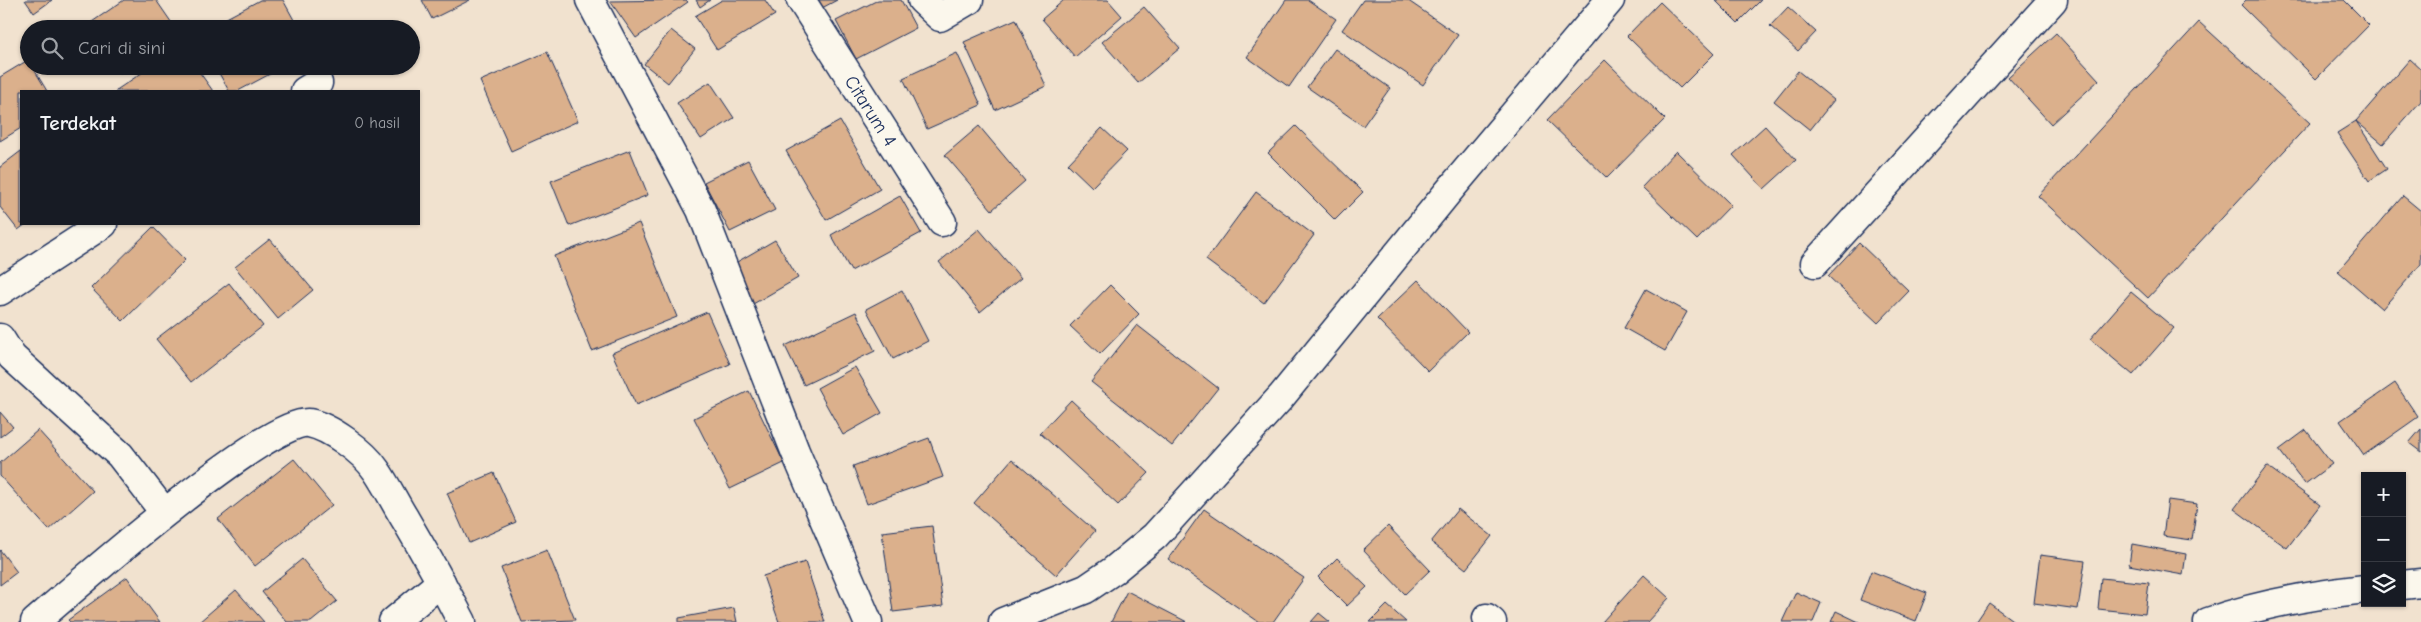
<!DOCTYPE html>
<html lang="id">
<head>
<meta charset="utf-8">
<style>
	:root { --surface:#171b24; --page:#242831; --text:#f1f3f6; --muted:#9ea1a6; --line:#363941 }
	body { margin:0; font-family:"Comic Neue",sans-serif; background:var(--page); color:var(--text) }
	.controls { position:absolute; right:15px; bottom:15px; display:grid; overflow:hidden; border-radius:0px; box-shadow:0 1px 4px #0004 }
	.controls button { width:45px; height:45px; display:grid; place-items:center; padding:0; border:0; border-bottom:1px solid var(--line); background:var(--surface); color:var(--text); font:25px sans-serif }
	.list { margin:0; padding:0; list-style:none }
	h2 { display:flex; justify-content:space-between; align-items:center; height:65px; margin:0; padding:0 20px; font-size:21px }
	h2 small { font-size:16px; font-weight:400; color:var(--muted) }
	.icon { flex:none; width:28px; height:28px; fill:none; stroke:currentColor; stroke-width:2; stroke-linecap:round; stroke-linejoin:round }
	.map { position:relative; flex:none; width:2421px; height:622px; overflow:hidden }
	.search { position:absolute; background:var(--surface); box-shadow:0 1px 4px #0004; left:20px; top:20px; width:400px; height:55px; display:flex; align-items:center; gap:12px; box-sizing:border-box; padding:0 18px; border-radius:28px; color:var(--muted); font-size:19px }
	.panel { position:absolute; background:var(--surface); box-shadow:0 1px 4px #0004; left:20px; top:90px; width:400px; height:135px; border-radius:0px }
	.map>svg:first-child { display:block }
</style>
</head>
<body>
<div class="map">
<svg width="2421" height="622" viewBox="0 0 2421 622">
	<rect width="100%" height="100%" fill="#f1e2cf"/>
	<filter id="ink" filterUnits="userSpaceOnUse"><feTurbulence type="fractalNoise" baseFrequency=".02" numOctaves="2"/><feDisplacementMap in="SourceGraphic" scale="10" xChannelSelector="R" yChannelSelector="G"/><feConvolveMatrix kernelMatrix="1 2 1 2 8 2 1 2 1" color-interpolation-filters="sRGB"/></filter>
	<g filter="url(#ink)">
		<!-- building -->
		<path fill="#dbb08c" stroke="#1b2f5e" d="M 25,0 L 52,0 L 34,13 Z
			M 124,0 L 156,0 L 176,29 L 88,29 L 86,26 Z
			M 260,0 L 283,0 L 299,29 L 206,29 Z
			M 422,0 L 470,0 L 432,19 Z
			M 686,0 L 688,2 L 636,38 L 610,1 Z
			M 696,0 L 710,0 L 700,7 Z
			M 722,0 L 765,0 L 775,15 L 717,50 L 695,16 Z
			M 815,0 L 837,0 L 820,9 Z
			M 878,0 L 901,0 L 916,28 L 856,59 L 836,21 Z
			M 1064,0 L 1108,0 L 1122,16 L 1075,57 L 1042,19 Z
			M 1286,0 L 1308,0 L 1336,19 L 1289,87 L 1247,57 Z
			M 1363,0 L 1407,0 L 1458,35 L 1423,85 L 1342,30 Z
			M 1715,0 L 1761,0 L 1738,23 Z
			M 2246,0 L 2344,0 L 2369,25 L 2316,79 L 2241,5 Z
			M 1660,2 L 1714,54 L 1680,88 L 1627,36 Z
			M 1144,7 L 1180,48 L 1138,83 L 1102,42 Z
			M 1788,7 L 1816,32 L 1798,51 L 1770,26 Z
			M 1016,19 L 1046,86 L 995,110 L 964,42 Z
			M 2199,22 L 2310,123 L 2148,298 L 2038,196 Z
			M 671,30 L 695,49 L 668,83 L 644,64 Z
			M 2056,33 L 2099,80 L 2051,124 L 2008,77 Z
			M 1335,49 L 1390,88 L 1363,126 L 1307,87 Z
			M 547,52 L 578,121 L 511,151 L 480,81 Z
			M 957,53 L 981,105 L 927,129 L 903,78 Z
			M 2410,59 L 2421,69 L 2421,101 L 2383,144 L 2356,121 Z
			M 28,60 L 29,66 L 32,66 L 47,91 L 21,91 L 21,128 L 0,141 L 0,77 Z
			M 1605,60 L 1665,119 L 1607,178 L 1547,120 Z
			M 115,66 L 130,66 L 120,73 Z
			M 152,66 L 195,66 L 213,91 L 115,91 Z
			M 215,66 L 285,66 L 238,91 L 229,91 Z
			M 1798,71 L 1834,100 L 1810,130 L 1774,101 Z
			M 710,82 L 734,118 L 701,139 L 677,103 Z
			M 840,121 L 880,189 L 826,220 L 786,151 Z
			M 2356,121 L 2387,169 L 2369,181 L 2337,133 Z
			M 979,126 L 1025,181 L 992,210 L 945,155 Z
			M 1296,126 L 1363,192 L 1335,220 L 1268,153 Z
			M 1765,126 L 1796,160 L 1764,189 L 1733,155 Z
			M 1102,128 L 1127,151 L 1092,187 L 1068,164 Z
			M 630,150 L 648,195 L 569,226 L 551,181 Z
			M 21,151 L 21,224 L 26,224 L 18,230 L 0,207 L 0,167 Z
			M 1676,151 L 1731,205 L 1697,240 L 1642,187 Z
			M 748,160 L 775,210 L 730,232 L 704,182 Z
			M 1256,192 L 1314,235 L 1264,303 L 1206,260 Z
			M 900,196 L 921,233 L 851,271 L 831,235 Z
			M 2403,196 L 2421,211 L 2421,264 L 2382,309 L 2338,271 Z
			M 639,223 L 677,317 L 592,351 L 554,256 Z
			M 153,227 L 185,260 L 123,321 L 91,288 Z
			M 979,229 L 1021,278 L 980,312 L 939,262 Z
			M 270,239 L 313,290 L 278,319 L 235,267 Z
			M 775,240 L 798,278 L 753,304 L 730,266 Z
			M 1859,243 L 1909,291 L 1878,323 L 1828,276 Z
			M 1418,280 L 1468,332 L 1428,371 L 1377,319 Z
			M 229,283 L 263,326 L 191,382 L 156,339 Z
			M 1110,285 L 1139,314 L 1100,354 L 1070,326 Z
			M 1646,289 L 1687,312 L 1665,351 L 1624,328 Z
			M 902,290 L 928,341 L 893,359 L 866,309 Z
			M 2131,292 L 2174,328 L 2133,375 L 2090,339 Z
			M 707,312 L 730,364 L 636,405 L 612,353 Z
			M 856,312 L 875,351 L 804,385 L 785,346 Z
			M 1137,325 L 1218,388 L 1172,446 L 1091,382 Z
			M 855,367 L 882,413 L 843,435 L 817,388 Z
			M 2395,383 L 2418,417 L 2364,455 L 2340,421 Z
			M 749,391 L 784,463 L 730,489 L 694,418 Z
			M 1071,400 L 1149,473 L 1118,505 L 1040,433 Z
			M 0,412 L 13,427 L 0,437 Z
			M 2421,429 L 2421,452 L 2409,443 Z
			M 38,430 L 93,491 L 49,530 L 0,476 L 0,463 Z
			M 2306,430 L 2332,464 L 2305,484 L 2279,450 Z
			M 929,438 L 943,477 L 867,504 L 853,466 Z
			M 294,459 L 332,505 L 255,566 L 218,519 Z
			M 1012,459 L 1095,531 L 1056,575 L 974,503 Z
			M 2267,466 L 2320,505 L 2287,548 L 2234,509 Z
			M 494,473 L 516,522 L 469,543 L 447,493 Z
			M 2168,500 L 2197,504 L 2192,540 L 2163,536 Z
			M 1204,509 L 1304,578 L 1273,622 L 1259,622 L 1168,559 Z
			M 1458,509 L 1492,536 L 1466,569 L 1431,542 Z
			M 932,526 L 943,606 L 893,612 L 882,532 Z
			M 1388,526 L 1430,570 L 1405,594 L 1363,550 Z
			M 2132,544 L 2186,554 L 2183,575 L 2129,565 Z
			M 0,550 L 17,572 L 0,585 Z
			M 547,550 L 575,620 L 522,622 L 501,568 Z
			M 2040,555 L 2085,561 L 2078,609 L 2034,603 Z
			M 1337,558 L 1367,587 L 1347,606 L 1318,577 Z
			M 302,559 L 337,601 L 311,622 L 287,622 L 262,592 Z
			M 805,562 L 825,622 L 779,622 L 763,576 Z
			M 1871,571 L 1927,593 L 1916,621 L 1860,600 Z
			M 1644,575 L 1669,598 L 1647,622 L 1602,622 Z
			M 127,577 L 160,622 L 70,622 L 68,620 Z
			M 2101,578 L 2149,583 L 2145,614 L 2098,609 Z
			M 236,590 L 264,622 L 199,622 Z
			M 1127,591 L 1187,622 L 1111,622 Z
			M 1796,592 L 1821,603 L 1813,622 L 1782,622 Z
			M 1989,603 L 2015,622 L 1976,622 Z
			M 1387,605 L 1406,622 L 1370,622 Z
			M 734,608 L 737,622 L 679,622 L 679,618 Z
			M 1836,611 L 1859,622 L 1831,622 Z
			M 1319,613 L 1330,622 L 1311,622 Z"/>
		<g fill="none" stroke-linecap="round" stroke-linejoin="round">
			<!-- street casing -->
			<g stroke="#1b2f5e" stroke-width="31">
				<g id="street">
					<path d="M 590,0 L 701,210 L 795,451 L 868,622"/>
					<path id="s1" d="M 801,0 L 942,222"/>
					<path d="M 922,0 L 940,17 L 969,0"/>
					<path d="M 305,91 L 318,83"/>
					<path d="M 1815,263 L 2053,0"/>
					<path d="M 0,291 L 103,224"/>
					<path d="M 0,338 L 12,357 L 120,455 L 164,512"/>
					<path d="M 2402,585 L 2421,583"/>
					<path d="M 1487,618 L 1492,622"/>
					<path d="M 35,622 C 73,589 269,417 309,423 C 330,427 364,452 376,470 C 387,486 395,503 405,519 C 425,553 444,587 462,622"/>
					<path d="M 393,622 L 441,582"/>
					<path d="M 1003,622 L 1086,589 L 1114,570 L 1155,536 L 1281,397 L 1448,192 L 1610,0"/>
					<path d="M 2208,622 C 2259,604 2311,595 2365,589"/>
				</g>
			</g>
			<!-- street -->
			<use href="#street" stroke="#fbf7ec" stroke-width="28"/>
		</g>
	</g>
	<g text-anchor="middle" stroke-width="4" stroke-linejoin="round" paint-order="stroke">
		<!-- street labels -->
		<g font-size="19" fill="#1b2f5e" stroke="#fbf7ec">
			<text dy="7" stroke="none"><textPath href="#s1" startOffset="131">Citarum 4</textPath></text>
		</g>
	</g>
</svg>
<div class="controls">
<button>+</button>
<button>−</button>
<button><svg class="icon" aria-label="layers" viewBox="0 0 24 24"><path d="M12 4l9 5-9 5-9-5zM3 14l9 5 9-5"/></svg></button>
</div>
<div class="search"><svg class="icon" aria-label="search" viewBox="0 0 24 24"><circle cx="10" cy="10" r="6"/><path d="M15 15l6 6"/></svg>Cari di sini</div>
<section class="panel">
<h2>Terdekat<small>0 hasil</small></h2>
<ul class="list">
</ul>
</section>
</div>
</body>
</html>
